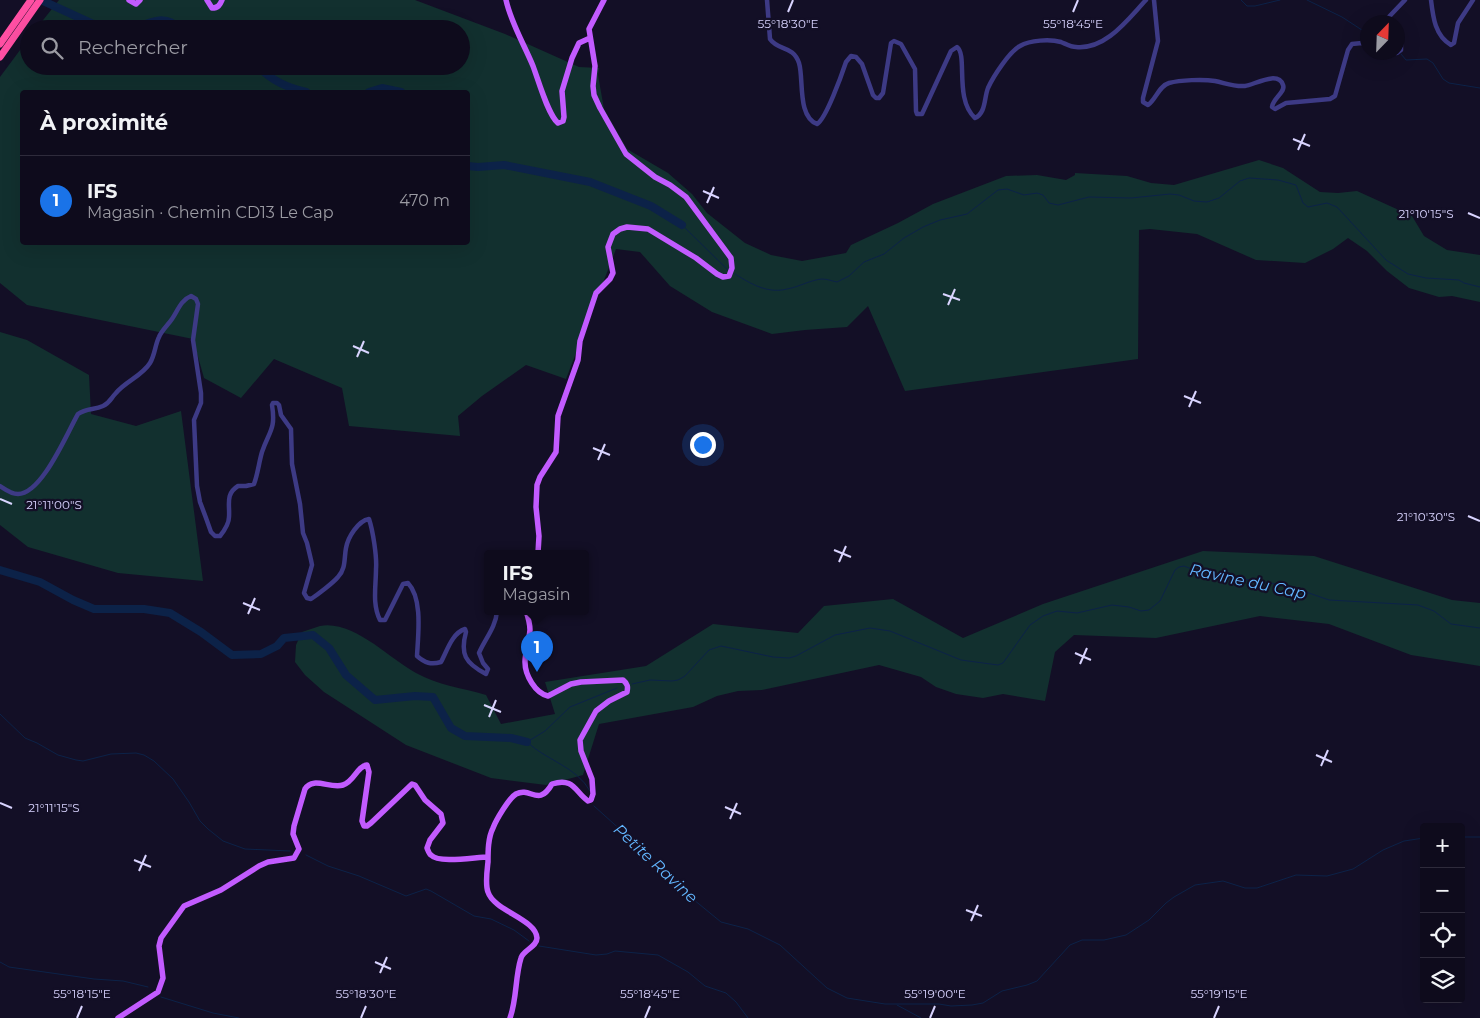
<!DOCTYPE html>
<html lang="fr">
<head>
<meta charset="utf-8">
<style>
	:root { --surface:#0e0b1c; --page:#171425; --text:#f1f3f6; --muted:#9b9ba3; --line:#2e2b3b; --accent:#1a73e8 }
	body { margin:0; font-family:Montserrat,sans-serif; background:var(--page); color:var(--text) }
	.controls { position:absolute; right:15px; bottom:15px; display:grid; overflow:hidden; border-radius:5px; box-shadow:0 5px 20px #0002 }
	.controls button { width:45px; height:45px; display:grid; place-items:center; padding:0; border:0; border-bottom:1px solid var(--line); background:var(--surface); color:var(--text); font:25px sans-serif }
	.compass { position:absolute; left:1360px; top:15px; width:45px; height:45px; border-radius:50%; background:var(--surface); box-shadow:0 5px 20px #0002; rotate:23deg }
	.you { position:absolute; left:702px; top:444px; width:18px; height:18px; margin:-12px; border:4px solid #fff; border-radius:50%; background:#1a73e8; box-shadow:0 0 0 8px #1a73e833 }
	.badge { display:grid; place-items:center; width:32px; height:32px; border-radius:50%; background:var(--accent); color:#fff; font-size:16px; font-weight:700 }
	.pin { position:absolute; translate:-50% -41px; filter:drop-shadow(0 1px 2px #0008) }
	.pin::after { content:''; position:absolute; top:26px; width:18px; height:15px; background:inherit; clip-path:polygon(0 0,100% 0,50% 100%) }
	.popup { position:absolute; left:484px; top:550px; width:105px; height:65px; box-sizing:border-box; display:grid; place-content:center; border-radius:5px; background:var(--surface); filter:drop-shadow(0 1px 4px #0005); font-size:16px; white-space:nowrap; color:var(--muted) }
	.popup b { font-size:19px; color:var(--text) }
	.popup::after { content:''; position:absolute; left:50%; top:100%; margin-left:-10px; border:10px solid transparent; border-top-color:var(--surface) }
	.list { margin:0; padding:0; list-style:none }
	h2 { display:flex; justify-content:space-between; align-items:center; height:65px; margin:0; padding:0 20px; font-size:21px }
	h2 small { font-size:16px; font-weight:400; color:var(--muted) }
	.list li { display:grid; grid-template-columns:32px 1fr auto; gap:15px; align-items:center; box-sizing:border-box; height:90px; padding:0 20px; border-top:1px solid var(--line) }
	.list b { display:block; font-size:19px; white-space:nowrap }
	.list p { margin:0; font-size:16px; white-space:nowrap; color:var(--muted) }
	.list em { font-size:16px; font-style:normal; color:var(--muted) }
	.icon { flex:none; width:28px; height:28px; fill:none; stroke:currentColor; stroke-width:2; stroke-linecap:round; stroke-linejoin:round }
	.map { position:relative; flex:none; width:1480px; height:1018px; overflow:hidden }
	.search { position:absolute; background:var(--surface); box-shadow:0 5px 20px #0002; left:20px; top:20px; width:450px; height:55px; display:flex; align-items:center; gap:12px; box-sizing:border-box; padding:0 18px; border-radius:28px; color:var(--muted); font-size:19px }
	.panel { position:absolute; background:var(--surface); box-shadow:0 5px 20px #0002; left:20px; top:90px; width:450px; height:155px; border-radius:5px }
	.map>svg:first-child { display:block }
</style>
</head>
<body>
<div class="map">
<svg width="1480" height="1018" viewBox="0 0 1480 1018">
	<rect width="100%" height="100%" fill="#130f26"/>
	<!-- green -->
	<path fill="#12302f" fill-rule="evenodd" d="M 59,0 L 415,0 L 505,34 L 579,67 L 599,68 L 598,75 L 604,109 L 627,149 L 668,173 L 692,194 L 707,213 L 745,243 L 771,255 L 802,261 L 846,253 L 851,245 L 898,223 L 933,204 L 1006,176 L 1037,175 L 1066,180 L 1075,175 L 1075,173 L 1127,176 L 1151,183 L 1174,185 L 1259,160 L 1283,168 L 1320,192 L 1338,193 L 1357,191 L 1412,216 L 1424,236 L 1447,250 L 1480,255 L 1480,302 L 1452,296 L 1439,297 L 1409,288 L 1387,271 L 1367,251 L 1348,238 L 1333,249 L 1305,263 L 1256,260 L 1197,234 L 1150,229 L 1139,230 L 1138,359 L 905,391 L 868,306 L 847,327 L 805,330 L 772,334 L 712,312 L 670,286 L 640,252 L 616,249 L 566,379 L 526,365 L 482,396 L 458,416 L 460,436 L 349,426 L 342,388 L 274,359 L 241,398 L 204,378 L 193,339 L 27,305 L 0,283 L 0,77 L 29,38 L 29,66 L 461,66 L 461,29 L 36,29 ZM 22,92 L 468,92 L 468,242 L 22,242 Z
		M 0,332 L 27,340 L 89,375 L 91,414 L 136,426 L 181,411 L 203,581 L 118,573 L 28,547 L 0,525 Z
		M 1203,551 L 1314,556 L 1452,600 L 1480,603 L 1480,666 L 1411,655 L 1329,624 L 1260,616 L 1156,638 L 1074,635 L 1055,652 L 1045,701 L 1003,694 L 983,698 L 956,694 L 936,687 L 921,677 L 879,665 L 762,690 L 738,691 L 717,696 L 693,707 L 599,724 L 583,775 L 546,785 L 491,778 L 406,745 L 324,692 L 305,675 L 295,662 L 296,645 L 302,632 C 308,630 314,628 320,626 C 354,620 388,658 416,673 C 437,685 463,688 486,695 L 501,724 L 555,714 L 545,682 L 646,666 L 713,624 L 798,633 L 824,606 L 893,599 L 963,638 L 1043,604 Z"/>
	<g fill="none" stroke-linecap="round" stroke-linejoin="round">
		<!-- stream -->
		<path stroke="#0c2248" stroke-width="1" d="M 1241,0 L 1247,6 L 1255,6 L 1280,0
			M 1307,0 L 1342,17 L 1368,34
			M 1401,54 L 1406,60 L 1427,59 L 1433,63 L 1443,79 L 1449,83 L 1480,88
			M 682,225 L 728,270
			M 735,274 C 751,284 768,294 787,289 C 799,287 810,280 822,279 C 827,279 832,281 837,282 L 849,276 L 864,262 L 884,254 L 904,238 L 923,227 L 940,220 L 967,214 L 998,190 L 1007,189 L 1024,195 L 1037,193 L 1043,195 L 1049,203 L 1058,205 L 1089,197 L 1131,198 L 1170,194 L 1179,195 L 1194,201 L 1207,202 L 1219,198 L 1240,181 L 1249,178 L 1278,180 L 1296,185 L 1303,203 L 1308,207 L 1327,203 L 1337,207 L 1386,260 L 1408,274 L 1426,278 L 1459,280 L 1464,283 L 1480,287
			M 632,684 L 650,680 L 672,681 L 678,680 L 685,676 L 709,650 L 721,646 L 773,657 L 789,658 L 796,656 L 835,635 L 870,628 L 890,631 L 961,660 L 998,665 L 1003,663 L 1030,625 L 1043,616 L 1057,611 L 1077,613 L 1112,605 L 1129,607 L 1141,611 L 1149,610 L 1160,601 L 1175,570 L 1179,567 L 1184,566 L 1202,573 L 1283,585 L 1306,592 L 1329,600 L 1418,605 L 1434,611 L 1451,624 L 1480,628
			M 0,714 L 25,738 L 37,743 L 58,755 L 76,760 L 83,761 L 111,754 L 136,753 L 144,755 L 154,761 L 173,779 L 189,802 L 200,821 L 208,829 L 223,841 L 245,849 L 290,851
			M 590,791 C 577,767 546,760 527,742 L 545,731 L 570,707 L 617,688
			M 594,806 L 643,850 L 666,877 L 721,922 L 748,929 L 780,945 L 827,988 L 847,998 L 885,1004 L 939,1004 L 951,1006 L 972,1005 L 983,1003 L 1002,991 L 1027,985 L 1037,981 L 1070,945 L 1082,940 L 1104,940 L 1126,935 L 1149,920 L 1166,903 L 1174,897 L 1195,885 L 1223,881 L 1245,888 L 1257,888 L 1296,875 L 1327,876 L 1353,869 L 1383,850 L 1404,841 L 1424,838
			M 1461,837 L 1480,837
			M 306,855 L 328,866 L 359,876 L 406,896 L 426,889 L 431,891 L 474,916 L 491,919 L 514,930 L 529,941
			M 539,946 L 596,955 L 607,954 L 615,951 L 658,955 L 688,972 L 705,986 L 726,993 L 736,1002 L 748,1018
			M 0,962 L 9,967 L 94,979 L 123,981 L 148,987
			M 161,997 L 213,1013 L 239,1018
			M 897,1005 L 921,1018"/>
		<!-- river -->
		<path stroke="#0c2248" stroke-width="8" d="M 41,0 L 104,29
			M 133,29 C 148,23 166,13 179,29
			M 258,66 C 272,81 286,87 306,92
			M 369,92 L 382,88 L 401,92
			M 468,166 L 478,167 L 504,165 L 590,182 L 651,206 L 682,225
			M 0,570 L 40,582 L 73,600 L 94,609 L 144,609 L 170,613 L 201,632 L 232,655 L 261,654 L 277,646 L 284,638 L 313,635 L 329,648 L 346,675 L 375,700 L 415,696 L 433,697 L 451,728 L 465,736 L 511,738 L 527,742"/>
		<!-- minor -->
		<path stroke="#3d3a85" stroke-width="4.5" d="M 767,0 L 770,39 C 778,51 793,45 799,63 C 804,79 797,116 817,124 C 826,119 842,74 846,62 L 851,56 L 856,57 L 862,64 L 873,95 L 876,98 L 879,98 L 883,93 L 891,43 L 894,41 L 901,44 L 915,69 L 916,111 L 917,114 L 922,114 L 951,51 L 957,47 C 968,55 954,99 975,118 C 986,113 984,98 988,88 C 993,77 1009,52 1020,46 C 1030,40 1050,39 1061,42 C 1066,44 1071,47 1076,47 C 1106,50 1128,19 1146,0
			M 1154,0 L 1158,41 L 1143,98 L 1143,102 L 1148,105 C 1156,99 1159,86 1169,83 C 1180,80 1203,79 1215,81 C 1225,83 1234,87 1245,86 C 1254,85 1278,70 1283,85 C 1286,92 1273,98 1272,107 L 1275,109 L 1286,103 L 1330,99 L 1335,96 L 1348,50 L 1352,44 L 1362,43 L 1368,45
			M 1431,0 C 1433,17 1435,36 1451,45 L 1454,43 L 1458,23 L 1473,0
			M 1384,22 L 1405,0
			M 1390,52 L 1397,53 L 1401,50 L 1401,44 L 1398,41
			M 0,486 C 6,490 11,494 18,494 C 42,494 67,433 78,414 C 86,408 94,410 103,406 C 110,403 111,398 116,393 C 126,381 142,376 150,363 C 155,355 155,345 159,337 C 162,330 168,325 172,319 C 178,310 181,300 191,296 L 196,299 L 198,304 L 193,340 L 201,393 L 201,403 L 194,420 L 197,486 L 200,502 L 206,518 L 211,532 L 215,536 L 220,536 C 224,531 229,524 229,517 C 230,505 225,494 238,486 L 246,486 L 254,484 C 258,473 259,462 262,452 C 269,431 276,430 272,405 L 273,403 L 277,403 L 279,405 L 281,415 L 291,429 L 292,464 L 300,504 L 303,533 L 307,543 L 311,560 L 312,565 L 304,593 L 307,598 L 311,599 C 317,595 333,583 338,577 C 346,569 344,558 346,548 C 348,537 358,521 369,519 C 373,531 377,557 376,569 C 376,586 372,604 380,620 L 385,620 L 403,584 L 408,583 C 423,599 418,635 417,656 C 425,663 431,665 441,662 C 447,651 452,633 465,629 L 466,632 C 460,654 465,663 486,674 L 488,669 L 483,663 L 479,653 C 485,639 496,627 497,611"/>
		<!-- major -->
		<path stroke="#c25bff" stroke-width="5.5" d="M 129,0 L 136,4 L 140,0
			M 207,0 L 212,8 C 218,8 220,5 222,0
			M 506,0 C 511,23 524,44 533,66 C 538,79 548,115 558,123 L 563,121 L 564,117 L 562,91 L 572,58 L 579,43 L 590,38
			M 538,553 L 539,536 L 536,507 L 537,485 L 540,477 L 556,452 L 558,416 L 578,360 L 580,341 L 596,293 L 610,279 L 613,273 L 608,247 L 613,234 L 620,229 L 627,227 L 648,229 L 696,258 L 717,274 L 723,277 L 729,276 L 732,268 L 731,258 L 686,197 L 670,185 L 655,177 L 626,154 L 600,108 L 594,95 L 593,86 L 595,66 L 589,29 L 604,0
			M 118,1018 L 158,992 L 163,978 L 159,946 L 161,938 L 184,906 L 221,890 L 259,866 L 268,862 L 294,858 L 299,849 L 293,834 L 294,826 L 305,789 C 313,776 330,789 343,785 C 354,782 357,766 367,765 L 369,772 L 362,821 L 364,826 L 367,826 L 371,823 L 412,784 L 415,785 L 425,800 L 441,814 L 443,823 L 430,840 L 427,848 C 428,850 429,854 431,855 C 439,864 476,857 488,857
			M 510,1018 C 517,999 515,977 521,958 C 523,950 537,947 537,938 C 536,919 494,911 488,892 C 485,884 487,871 488,862 C 488,851 488,838 493,828 C 496,820 509,798 516,794 C 531,786 538,808 552,784 C 574,777 575,792 588,801 L 591,800 L 593,794 L 592,779 L 581,751 L 580,740 L 596,711 L 609,701 L 627,692 C 628,687 628,684 623,680 L 581,682 L 571,684 L 548,696 C 535,693 525,675 525,662 C 525,652 529,641 530,630 C 530,624 528,617 526,611"/>
		<!-- highway -->
		<path stroke="#ff4fa3" stroke-width="7" d="M 0,44 L 31,0
			M 0,57 L 40,0"/>
	</g>
	<!-- ticks -->
	<path fill="none" stroke="#d9d4ff" stroke-width="2" d="M 788,12 L 793,0M 1073,12 L 1078,0M 1293,139 L 1310,146M 1298,150 L 1305,134M 703,191 L 719,198M 707,203 L 714,187M 1468,213 L 1480,218M 943,294 L 960,300M 948,305 L 955,289M 353,346 L 369,353M 357,357 L 364,341M 1184,396 L 1201,403M 1189,407 L 1196,391M 593,448 L 610,455M 598,460 L 605,444M 0,499 L 12,504M 1468,516 L 1480,521M 834,550 L 851,557M 839,562 L 846,546M 243,603 L 260,610M 248,614 L 255,598M 1075,653 L 1091,660M 1080,664 L 1087,648M 484,705 L 501,712M 489,717 L 496,700M 1316,755 L 1332,762M 1321,766 L 1328,750M 0,803 L 12,808M 725,807 L 741,814M 730,819 L 737,803M 134,860 L 151,867M 139,871 L 146,855M 966,910 L 982,916M 971,921 L 978,905M 375,962 L 391,969M 380,973 L 387,957M 77,1018 L 82,1006M 361,1018 L 366,1006M 645,1018 L 650,1006M 930,1018 L 935,1006M 1214,1018 L 1219,1006"/>
	<g text-anchor="middle" stroke-width="4.5" stroke-linejoin="round" paint-order="stroke">
		<!-- water labels -->
		<g font-size="16" font-style="italic" fill="#62b6ff" stroke="#130f26">
			<text transform="translate(1248 581) rotate(12)" y="6">Ravine du Cap</text>
			<text transform="translate(656 863) rotate(43)" y="6">Petite Ravine</text>
		</g>
	</g>
	<g font-size="12" text-anchor="middle" fill="#d9d4ff" stroke="#130f26" stroke-width="4.5" stroke-linejoin="round" paint-order="stroke">
		<text x="788" y="28">55°18'30"E</text>
		<text x="1073" y="28">55°18'45"E</text>
		<text x="1426" y="218">21°10'15"S</text>
		<text x="54" y="509">21°11'00"S</text>
		<text x="1426" y="521">21°10'30"S</text>
		<text x="54" y="812">21°11'15"S</text>
		<text x="82" y="998">55°18'15"E</text>
		<text x="366" y="998">55°18'30"E</text>
		<text x="650" y="998">55°18'45"E</text>
		<text x="935" y="998">55°19'00"E</text>
		<text x="1219" y="998">55°19'15"E</text>
	</g>
</svg>
<div class="controls">
<button>+</button>
<button>−</button>
<button><svg class="icon" aria-label="locate" viewBox="0 0 24 24"><circle cx="12" cy="12" r="6"/><path d="M12 2v4M12 18v4M2 12h4M18 12h4"/></svg></button>
<button><svg class="icon" aria-label="layers" viewBox="0 0 24 24"><path d="M12 4l9 5-9 5-9-5zM3 14l9 5 9-5"/></svg></button>
</div>
<svg class="compass" viewBox="-18 -18 36 36"><path d="M0-13l5 13h-10z" fill="#e53935"/><path d="M0 13l5-13h-10z" fill="#9b9ba3"/></svg>
<div class="you"></div>
<div class="pin badge" style="left:537px;top:672px">1</div>
<div class="popup"><b>IFS</b>Magasin</div>
<div class="search"><svg class="icon" aria-label="search" viewBox="0 0 24 24"><circle cx="10" cy="10" r="6"/><path d="M15 15l6 6"/></svg>Rechercher</div>
<section class="panel">
<h2>À proximité<small></small></h2>
<ul class="list">
<li><span class="badge">1</span><div><b>IFS</b><p>Magasin · Chemin CD13 Le Cap</p></div><em>470 m</em></li>
</ul>
</section>
</div>
</body>
</html>
